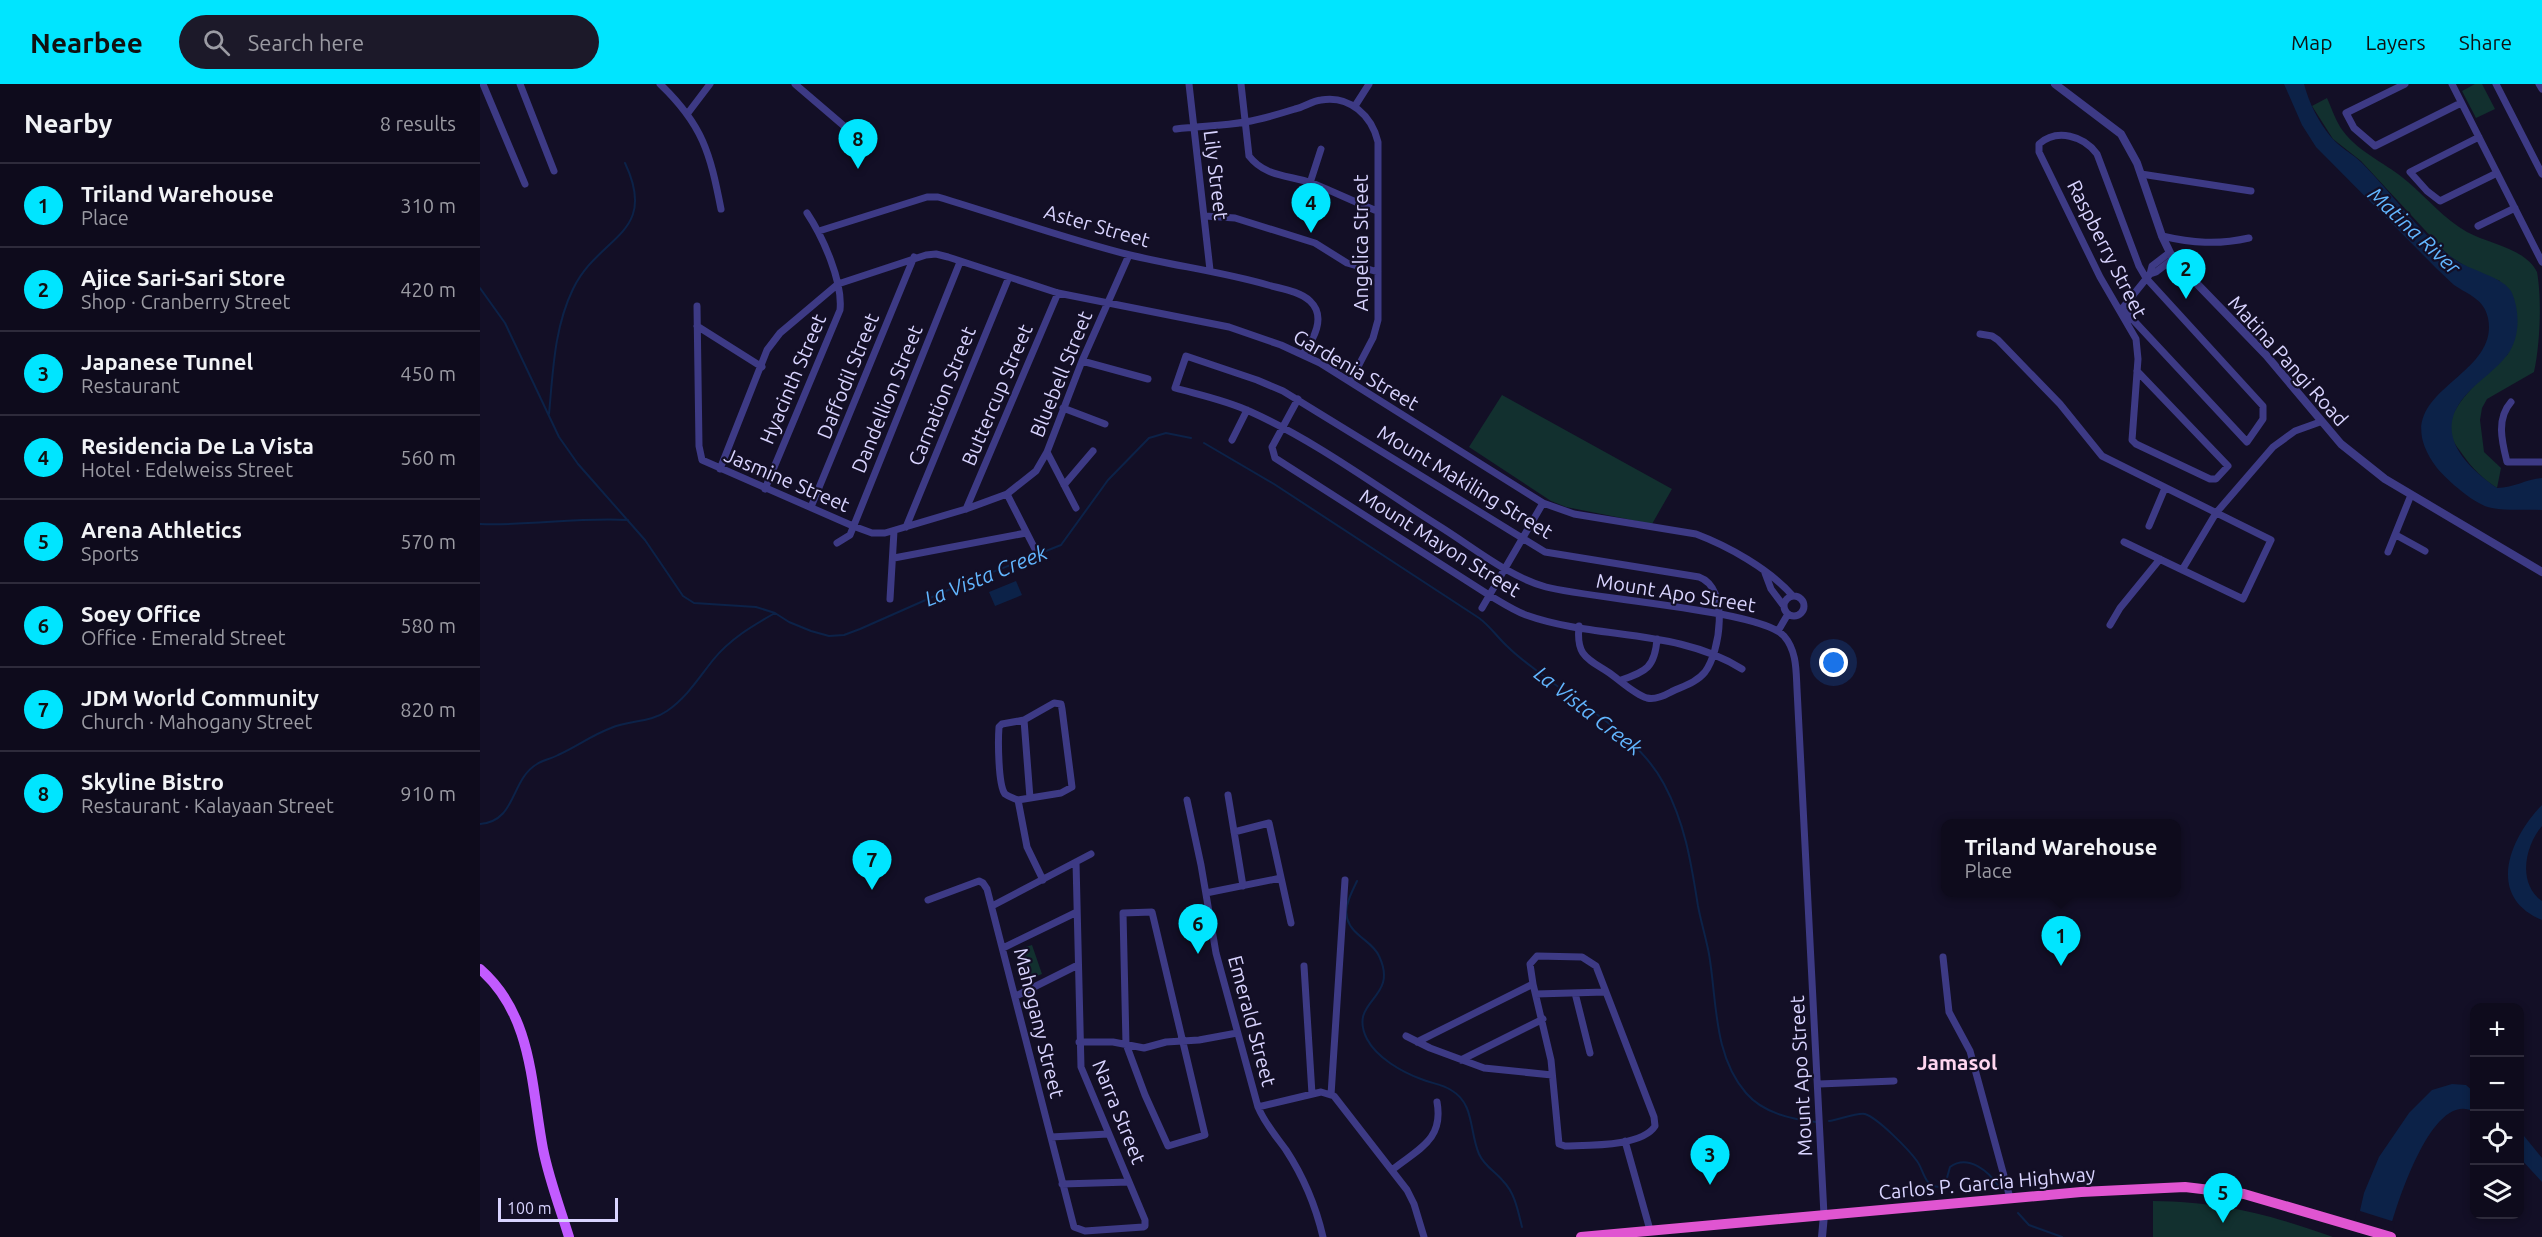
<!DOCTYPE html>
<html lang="en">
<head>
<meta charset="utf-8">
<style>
	:root { --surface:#0e0b1c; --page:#1c1929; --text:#f1f3f6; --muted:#9b9ba3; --line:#2e2b3b; --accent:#00e5ff }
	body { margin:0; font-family:Ubuntu,sans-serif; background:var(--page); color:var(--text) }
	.controls { position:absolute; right:18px; bottom:18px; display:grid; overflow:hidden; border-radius:12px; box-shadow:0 3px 9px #0003 }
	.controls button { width:54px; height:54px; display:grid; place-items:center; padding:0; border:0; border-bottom:2px solid var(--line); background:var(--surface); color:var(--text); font:30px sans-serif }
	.scale { position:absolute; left:18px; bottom:15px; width:120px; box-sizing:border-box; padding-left:6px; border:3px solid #d9d4ff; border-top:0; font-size:16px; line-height:21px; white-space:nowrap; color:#d9d4ff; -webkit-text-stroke:4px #130f26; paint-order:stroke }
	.you { position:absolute; left:1354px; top:579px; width:21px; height:21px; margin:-15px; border:4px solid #fff; border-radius:50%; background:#1a73e8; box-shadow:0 0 0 9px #1a73e833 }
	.badge { display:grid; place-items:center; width:39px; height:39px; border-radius:50%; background:var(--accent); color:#111; font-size:20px; font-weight:700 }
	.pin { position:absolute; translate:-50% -50px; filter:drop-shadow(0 2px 3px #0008) }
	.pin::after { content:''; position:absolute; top:32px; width:21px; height:18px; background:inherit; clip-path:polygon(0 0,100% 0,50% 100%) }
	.popup { position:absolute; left:1461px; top:735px; width:240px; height:78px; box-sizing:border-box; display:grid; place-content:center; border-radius:12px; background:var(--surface); filter:drop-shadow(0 2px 4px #0005); font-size:20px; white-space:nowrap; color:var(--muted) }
	.popup b { font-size:22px; color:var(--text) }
	.popup::after { content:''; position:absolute; left:50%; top:100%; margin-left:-12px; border:12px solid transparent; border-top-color:var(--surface) }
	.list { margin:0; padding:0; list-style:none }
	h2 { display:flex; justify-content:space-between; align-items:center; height:78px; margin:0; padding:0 24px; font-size:26px }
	h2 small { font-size:20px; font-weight:400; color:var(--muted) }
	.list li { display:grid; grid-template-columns:39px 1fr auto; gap:18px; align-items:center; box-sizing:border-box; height:84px; padding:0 24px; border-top:2px solid var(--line) }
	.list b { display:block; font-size:22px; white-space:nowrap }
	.list p { margin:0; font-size:20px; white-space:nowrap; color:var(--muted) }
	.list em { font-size:20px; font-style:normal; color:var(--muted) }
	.icon { flex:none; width:33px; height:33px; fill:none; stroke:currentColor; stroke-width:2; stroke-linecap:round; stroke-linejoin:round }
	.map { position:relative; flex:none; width:2062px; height:1153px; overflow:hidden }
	header { display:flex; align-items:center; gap:36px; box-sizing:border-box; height:84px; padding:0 30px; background:var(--accent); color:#111 }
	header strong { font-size:28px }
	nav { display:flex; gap:33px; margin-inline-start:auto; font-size:21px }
	.search { width:420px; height:54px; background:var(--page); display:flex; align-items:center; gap:15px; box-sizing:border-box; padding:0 21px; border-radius:33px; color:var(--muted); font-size:22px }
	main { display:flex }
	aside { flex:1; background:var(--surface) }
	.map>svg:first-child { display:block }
</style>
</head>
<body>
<header>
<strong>Nearbee</strong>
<div class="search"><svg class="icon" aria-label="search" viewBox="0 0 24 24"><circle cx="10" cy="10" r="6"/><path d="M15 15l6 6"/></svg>Search here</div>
<nav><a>Map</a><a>Layers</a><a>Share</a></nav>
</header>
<main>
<aside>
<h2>Nearby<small>8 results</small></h2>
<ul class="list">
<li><span class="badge">1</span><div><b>Triland Warehouse</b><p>Place</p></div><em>310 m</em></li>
<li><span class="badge">2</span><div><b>Ajice Sari-Sari Store</b><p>Shop · Cranberry Street</p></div><em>420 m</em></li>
<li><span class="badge">3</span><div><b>Japanese Tunnel</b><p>Restaurant</p></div><em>450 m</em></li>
<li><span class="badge">4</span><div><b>Residencia De La Vista</b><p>Hotel · Edelweiss Street</p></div><em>560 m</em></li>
<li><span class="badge">5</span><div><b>Arena Athletics</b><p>Sports</p></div><em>570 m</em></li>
<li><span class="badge">6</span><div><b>Soey Office</b><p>Office · Emerald Street</p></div><em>580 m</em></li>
<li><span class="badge">7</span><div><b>JDM World Community</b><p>Church · Mahogany Street</p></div><em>820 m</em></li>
<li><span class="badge">8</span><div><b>Skyline Bistro</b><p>Restaurant · Kalayaan Street</p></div><em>910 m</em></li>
</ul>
</aside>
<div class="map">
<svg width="2062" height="1153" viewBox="0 0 2062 1153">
	<rect width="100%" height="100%" fill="#130f26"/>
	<!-- green -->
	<path fill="#12302f" d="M 1995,0 L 2002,0 L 2015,25 L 1996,34 L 1982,7 Z
		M 1847,14 C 1852,25 1856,38 1863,47 C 1879,69 1908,80 1928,98 C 1948,115 1964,135 1987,148 C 2009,160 2045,164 2057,188 C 2062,215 2060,261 2054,288 L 2007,315 L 2002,324 L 2000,336 L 2004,368 L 2021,384 L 2017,404 C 2003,395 1992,384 1983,371 C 1978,364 1971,356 1970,347 C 1966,322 2011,286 2028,270 L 2020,197 L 1990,185 L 1968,171 L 1881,77 L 1853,55 L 1832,22 Z
		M 1022,311 L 1192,405 L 1172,440 L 1086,423 L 1071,417 L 989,363 Z
		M 552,861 L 562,890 L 547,896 L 536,866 Z
		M 1673,1117 C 1742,1118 1788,1130 1853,1153 L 1673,1153 Z"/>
	<!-- water -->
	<path fill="#0c2248" d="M 1804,0 L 1824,0 C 1829,19 1838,37 1851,53 C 1859,63 1873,70 1882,79 C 1913,110 1939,149 1974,175 C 1988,186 2025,193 2032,209 C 2040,228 2040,253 2028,270 C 2016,286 1998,297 1985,312 C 1953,349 1984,381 2017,404 C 2034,404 2046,395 2062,394 L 2062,426 C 2046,425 2028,427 2012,424 C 1996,422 1967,396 1957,384 C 1899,307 2021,297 2008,234 C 2004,215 1989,211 1974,201 C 1968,196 1963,190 1957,185 L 1836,63 L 1822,41 Z
		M 536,497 L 542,511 L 515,522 L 509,508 Z
		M 2062,721 L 2062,742 C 2045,762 2037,799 2062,817 L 2062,836 C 2005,812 2030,754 2062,721 Z
		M 1972,1000 L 1986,1001 L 1994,1008 L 1994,1028 C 1952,1004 1915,1125 1908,1153 L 1874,1153 L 1884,1109 L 1899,1073 L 1929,1029 L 1952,1006 Z
		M 2040,1047 L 2062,1074 L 2062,1098 L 2040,1074 Z"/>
	<!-- pier -->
	<path fill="#130f26" d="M 1877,1126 L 1915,1138 L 1911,1153 L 1871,1153 Z"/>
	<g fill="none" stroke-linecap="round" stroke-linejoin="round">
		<!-- stream -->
		<path stroke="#0c2248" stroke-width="2" d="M 0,204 L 25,239 L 79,353 L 98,380 L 165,456 L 203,512 L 214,519 L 276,523 L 295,529 L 309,538 L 331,547 L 349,552 L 364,551 L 380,545 L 475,503 L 581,461 L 628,396 L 669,354 L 686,349 L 711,354
			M 69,330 C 73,288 74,244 93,205 C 119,151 179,151 145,79
			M 724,359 L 794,400 L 999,534 C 1010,542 1018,554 1028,563 C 1035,570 1044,577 1052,583 C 1096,619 1157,649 1184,700 C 1205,739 1211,778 1218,822 C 1221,838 1226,854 1229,870 C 1237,916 1233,971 1266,1009 C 1283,1029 1311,1035 1336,1038
			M 0,440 C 50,442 98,433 148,436
			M 0,740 C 37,737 30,696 57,680 C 63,676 71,675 78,671 C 96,663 112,651 131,644 C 149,636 170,639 187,627 C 207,613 218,595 233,576 C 250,555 272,542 295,529
			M 877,797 C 866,820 858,835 881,853 C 888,859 895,863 899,872 C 920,916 867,915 887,955 C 897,974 922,988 941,995 C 950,999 962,1000 971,1006 C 995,1020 989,1047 999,1070 C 1005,1083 1015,1087 1023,1097 C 1035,1109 1038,1127 1042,1143
			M 1349,1037 C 1358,1036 1378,1028 1385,1030 C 1398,1034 1429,1066 1437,1077 C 1442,1084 1443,1092 1448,1098 C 1453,1103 1459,1104 1465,1101 L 1470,1083 C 1488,1070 1509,1087 1519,1103
			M 1538,1129 L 1549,1141 L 1582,1153"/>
		<!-- minor -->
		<path stroke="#3d3a85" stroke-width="7" d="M 3,0 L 45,100
			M 40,0 L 74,87
			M 180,0 C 223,41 230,69 241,125
			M 315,0 L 371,48
			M 709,0 L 730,186
			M 761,0 L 769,72 C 785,93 809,91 832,99 C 854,108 875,118 897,127
			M 1925,0 L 1866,29 L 1874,44 L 1895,62 L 1981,19
			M 1972,0 L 2062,178
			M 2016,0 L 2062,90
			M 2059,0 L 2062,5
			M 875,22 L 889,0
			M 208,29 L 230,0
			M 696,45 C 719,42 743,42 765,38 C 782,35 799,30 815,25 C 824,23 832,17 841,16 C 870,11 892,32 898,58 L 898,236 L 893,254 L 870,298
			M 1999,53 L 1930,88 L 1947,107 L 1960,117 L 2017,89
			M 1661,90 L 1771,107
			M 830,99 L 841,65
			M 725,132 L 755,134 L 835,159 L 867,179 L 898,188
			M 1998,142 L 2035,124
			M 339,147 L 447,113 L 458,113 C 522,132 586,155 650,171 C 696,182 743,188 788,201 C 802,205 819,207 830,217 C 847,233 833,256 823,270
			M 1682,152 C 1712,159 1738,161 1769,154
			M 1670,190 L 1676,188 L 1693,175
			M 217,222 L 219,362 L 222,376 L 373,442 L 392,449 L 405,449 L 486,425 L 527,410 L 556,387 L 567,368 L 602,277 L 649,171
			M 1642,224 L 1767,358 L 1783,335 L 1783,322 L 1666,194 L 1659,182 L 1617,70 C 1604,52 1577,44 1559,60 L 1559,68 L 1620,193 L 1656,255 L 1658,275 L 1652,356 L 1656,360 L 1730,395 L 1736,395 L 1748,382 L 1657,287
			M 1641,226 L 1670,190 L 1672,182 L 1689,169
			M 217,242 L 282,283
			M 1500,250 L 1512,252 L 1518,256 L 1580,320 L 1622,372 L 1791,456 L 1763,515 L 1644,458
			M 602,277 L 668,295
			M 818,315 L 792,363 L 795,374 L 1009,511 C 1021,518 1033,526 1046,531 C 1116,556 1197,544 1262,585
			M 2031,318 C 2016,335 2022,358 2027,378 L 2062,378
			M 583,324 L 625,340
			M 752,356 L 767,326
			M 567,368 L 596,424
			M 240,385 L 287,266 L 300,249 L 358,200 L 446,171 L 456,170 L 468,173 L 578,209 L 749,243 L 801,261 L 840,279 L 1063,419 L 1094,430 L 1216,450 C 1248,462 1289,485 1312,511
			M 584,401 L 613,367
			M 285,405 L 360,226 C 363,198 343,153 327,129
			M 527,410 L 555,465
			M 331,423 L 434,173
			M 486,425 L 578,209
			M 1669,442 L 1685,404
			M 426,443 L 529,193
			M 1916,451 L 1945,467
			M 357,459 L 370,451 L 480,178
			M 1908,468 L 1931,411
			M 414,474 L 546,449
			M 1702,486 L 1736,429 L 1793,363 L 1815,347 L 1840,338
			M 1285,489 L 1291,505 L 1303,521
			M1304 522a10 10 0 1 1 20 0a10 10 0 1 1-20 0Z
			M 410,515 L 414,447
			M 1002,524 L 1063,419
			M 1630,541 L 1640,524 L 1680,475
			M 1099,542 C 1096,571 1106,574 1128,588 C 1140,596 1154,610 1167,614 C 1176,616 1185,611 1193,607 C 1204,602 1217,598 1225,588 C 1240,568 1250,504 1219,493 L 1065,468 L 803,307 L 777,296 L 706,272 L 695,304 C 720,311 745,316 769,327 C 836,357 897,403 959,442 C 993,463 1027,492 1066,503 C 1111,515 1281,526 1304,552 C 1317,567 1316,587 1317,605 L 1344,1131
			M 1298,547 L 1308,530
			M 1141,596 C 1166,588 1175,583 1177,555
			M 574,619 L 581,620 L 582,625 L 592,703 L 581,709 L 538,716 C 533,714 529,713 525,710 C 518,701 518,656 519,643 L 522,640 L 544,636 Z
			M 544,636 L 550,714
			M 748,711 L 763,802
			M 538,716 L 547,763 L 563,796
			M 707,716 L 721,781 L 736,869 L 778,1023 C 785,1040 796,1052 806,1066 C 823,1092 836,1123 843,1153
			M 754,748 L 789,739 L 811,839
			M 726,809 L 801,794
			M 448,816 L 499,797 L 503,799 L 507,805 L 594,1143 L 605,1147 L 663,1143 L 665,1142 L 665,1136 L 601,983 L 596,778
			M 512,822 L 611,770
			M 672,828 L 725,1051 L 688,1062 L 665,1011 L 646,960 L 643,829 Z
			M 523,864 L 597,828
			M 1057,872 L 1102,873 L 1116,882 L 1174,1033 L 1175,1042 C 1162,1063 1107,1061 1085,1062 L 1079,1060 L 1071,976 L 1053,900 L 1050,880 Z
			M 1463,873 L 1469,928 L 1490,967 L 1530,1114
			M 824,882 L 832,1010
			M 1095,909 L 1110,969
			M 1056,910 L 1125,908
			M 536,912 L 598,881
			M 926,952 L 950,964 L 1004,984 L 1072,991
			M 599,958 L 633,958 L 664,964 L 686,958 L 719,956 L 757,949
			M 937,958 L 1053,900
			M 981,976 L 1063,935
			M 1339,1000 L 1414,997
			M 851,1011 L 865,796
			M 778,1023 L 841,1008 L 854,1012 L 927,1106 L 934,1120 L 944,1153
			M 571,1053 L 628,1050
			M 1145,1057 L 1170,1146
			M 912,1086 C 938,1065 964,1056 957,1018
			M 582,1100 L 649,1098"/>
		<!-- tertiary -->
		<path stroke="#3d3a85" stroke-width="8" d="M 1575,0 L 1641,50 L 1657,79 L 1682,152 L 1693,175 L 1786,271 L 1861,360 L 1905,395 L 2062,488
			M 1342,1153 L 1344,1131"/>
		<!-- primary -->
		<path stroke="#c25bff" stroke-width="10" d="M 0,885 C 53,931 51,1002 63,1065 C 69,1095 80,1124 89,1153"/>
		<!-- trunk -->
		<path stroke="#e055d1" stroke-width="10" d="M 1101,1153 L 1601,1108 L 1705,1103 L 1764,1110 L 1911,1153"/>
	</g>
	<g text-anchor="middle" stroke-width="4.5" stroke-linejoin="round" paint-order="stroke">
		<!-- street labels -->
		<g font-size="20" fill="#d9d4ff" stroke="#130f26">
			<text transform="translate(736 91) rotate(83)" y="7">Lily Street</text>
			<text transform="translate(617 142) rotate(16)" y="7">Aster Street</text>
			<text transform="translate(881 159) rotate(-90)" y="7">Angelica Street</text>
			<text transform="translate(1627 165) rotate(63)" y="7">Raspberry Street</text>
			<text transform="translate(1808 277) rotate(48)" y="7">Matina Pangi Road</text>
			<text transform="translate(876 286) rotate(30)" y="7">Gardenia Street</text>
			<text transform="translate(581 290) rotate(-68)" y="7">Bluebell Street</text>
			<text transform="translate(368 292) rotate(-68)" y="7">Daffodil Street</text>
			<text transform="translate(313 295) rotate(-67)" y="7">Hyacinth Street</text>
			<text transform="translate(517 311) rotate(-67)" y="7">Buttercup Street</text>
			<text transform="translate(462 312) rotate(-68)" y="7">Carnation Street</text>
			<text transform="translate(407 315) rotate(-68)" y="7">Dandellion Street</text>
			<text transform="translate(307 396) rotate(23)" y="7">Jasmine Street</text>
			<text transform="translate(985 398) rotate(31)" y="7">Mount Makiling Street</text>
			<text transform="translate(960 459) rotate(32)" y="7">Mount Mayon Street</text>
			<text transform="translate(1196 509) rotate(9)" y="7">Mount Apo Street</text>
			<text transform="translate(772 937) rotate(75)" y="7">Emerald Street</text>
			<text transform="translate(559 939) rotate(76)" y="7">Mahogany Street</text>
			<text transform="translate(1321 992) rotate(-93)" y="7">Mount Apo Street</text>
			<text transform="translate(639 1028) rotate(68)" y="7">Narra Street</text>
			<text transform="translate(1507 1099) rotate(-5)" y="7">Carlos P. Garcia Highway</text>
		</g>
		<!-- water labels -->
		<g font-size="21" font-style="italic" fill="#62b6ff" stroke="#130f26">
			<text transform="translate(1934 147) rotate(43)" y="7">Matina River</text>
			<text transform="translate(506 492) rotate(-22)" y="7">La Vista Creek</text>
			<text transform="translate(1108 627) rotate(38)" y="7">La Vista Creek</text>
		</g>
		<!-- neighbourhood labels -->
		<g font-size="21" font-weight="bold" fill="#ffd6f0" stroke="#130f26">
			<text x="1477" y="986">Jamasol</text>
		</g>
	</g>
</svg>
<div class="controls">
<button>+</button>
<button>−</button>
<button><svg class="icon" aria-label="locate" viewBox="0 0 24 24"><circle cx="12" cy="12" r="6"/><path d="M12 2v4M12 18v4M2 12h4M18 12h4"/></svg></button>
<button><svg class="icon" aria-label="layers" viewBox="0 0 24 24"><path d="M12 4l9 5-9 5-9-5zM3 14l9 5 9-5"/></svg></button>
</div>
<div class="scale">100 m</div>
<div class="you"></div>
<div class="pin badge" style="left:1581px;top:882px">1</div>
<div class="popup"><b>Triland Warehouse</b>Place</div>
<div class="pin badge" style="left:1706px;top:215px">2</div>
<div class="pin badge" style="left:1230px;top:1101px">3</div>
<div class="pin badge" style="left:831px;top:149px">4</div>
<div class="pin badge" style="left:1743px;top:1139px">5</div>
<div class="pin badge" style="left:718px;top:870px">6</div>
<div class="pin badge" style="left:392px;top:806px">7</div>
<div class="pin badge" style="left:378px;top:85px">8</div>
</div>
</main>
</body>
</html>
